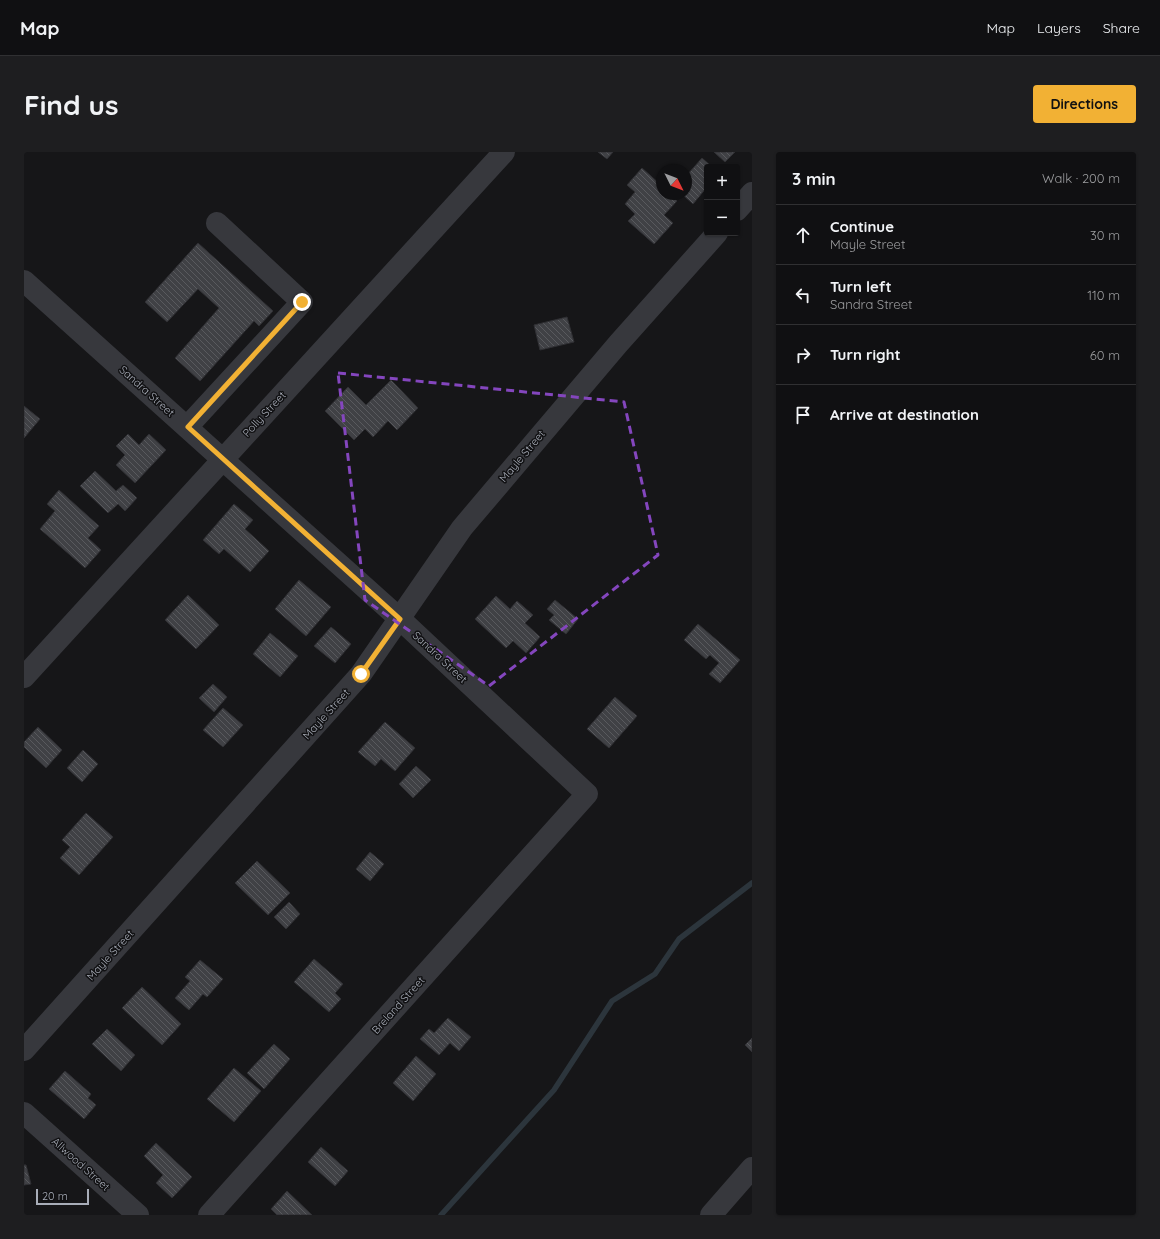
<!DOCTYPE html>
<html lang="en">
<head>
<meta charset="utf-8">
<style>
	:root { --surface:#101012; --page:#1e1e20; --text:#f1f3f6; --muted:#9c9d9f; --line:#303032; --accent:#f2b134 }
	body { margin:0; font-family:Quicksand,sans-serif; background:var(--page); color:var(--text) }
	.controls { position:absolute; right:12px; top:12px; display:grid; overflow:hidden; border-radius:4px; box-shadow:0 1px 3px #0004 }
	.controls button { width:36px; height:36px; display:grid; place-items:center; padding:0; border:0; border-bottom:1px solid var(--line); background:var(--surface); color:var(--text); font:20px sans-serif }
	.compass { position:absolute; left:632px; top:12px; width:36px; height:36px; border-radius:50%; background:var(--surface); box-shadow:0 1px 3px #0004; rotate:132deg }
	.scale { position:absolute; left:12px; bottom:10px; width:53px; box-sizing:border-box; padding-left:4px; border:2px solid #a8adb8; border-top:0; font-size:11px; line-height:14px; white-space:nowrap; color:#a8adb8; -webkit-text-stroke:3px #111113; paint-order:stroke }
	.stop { position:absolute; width:12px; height:12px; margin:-9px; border:3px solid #f2b134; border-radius:50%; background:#fff }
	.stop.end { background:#f2b134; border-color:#fff; box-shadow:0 1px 4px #0008 }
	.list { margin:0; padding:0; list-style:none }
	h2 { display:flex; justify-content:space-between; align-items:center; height:52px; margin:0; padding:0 16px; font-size:17px }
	h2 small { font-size:13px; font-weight:400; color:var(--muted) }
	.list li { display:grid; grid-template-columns:26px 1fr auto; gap:12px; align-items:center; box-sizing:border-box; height:60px; padding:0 16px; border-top:1px solid var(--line) }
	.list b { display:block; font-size:15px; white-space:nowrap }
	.list p { margin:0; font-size:13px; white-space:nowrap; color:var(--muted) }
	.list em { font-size:13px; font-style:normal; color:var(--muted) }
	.icon { flex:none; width:22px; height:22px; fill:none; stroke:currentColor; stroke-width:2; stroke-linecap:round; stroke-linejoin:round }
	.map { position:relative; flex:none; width:728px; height:1063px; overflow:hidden; border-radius:4px }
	header { display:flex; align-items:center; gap:24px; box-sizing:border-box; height:56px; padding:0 20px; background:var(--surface); border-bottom:1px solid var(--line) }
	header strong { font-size:19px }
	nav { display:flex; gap:22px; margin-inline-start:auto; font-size:14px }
	.intro { display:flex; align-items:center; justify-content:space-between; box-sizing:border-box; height:96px; padding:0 24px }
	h1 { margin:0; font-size:28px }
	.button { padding:10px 18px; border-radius:4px; background:var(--accent); color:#111; font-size:14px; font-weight:700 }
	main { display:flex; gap:24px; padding:0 24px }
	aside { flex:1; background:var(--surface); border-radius:4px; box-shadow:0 1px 3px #0004 }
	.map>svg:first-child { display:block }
</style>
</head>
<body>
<header>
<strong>Map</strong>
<nav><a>Map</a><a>Layers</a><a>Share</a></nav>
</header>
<div class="intro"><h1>Find us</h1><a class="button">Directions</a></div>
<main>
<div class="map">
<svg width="728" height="1063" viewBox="0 0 728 1063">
	<defs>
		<pattern id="building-back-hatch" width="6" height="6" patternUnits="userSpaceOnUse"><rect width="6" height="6" fill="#404145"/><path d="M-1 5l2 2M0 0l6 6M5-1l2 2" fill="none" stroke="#595a5e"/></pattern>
	</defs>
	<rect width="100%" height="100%" fill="#161618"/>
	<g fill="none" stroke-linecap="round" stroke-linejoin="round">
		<!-- stream -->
		<path stroke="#2c353c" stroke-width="5.5" d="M 417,1063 L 530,938 L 588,849 L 631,822 L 655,787 L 728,731"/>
	</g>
	<!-- building -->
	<path fill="url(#building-back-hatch)" stroke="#303034" d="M 574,0 L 589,0 L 583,7 Z
		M 690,0 L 711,0 L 701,10 Z
		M 678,6 L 688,15 L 683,15 L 683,35 L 669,52 L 658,42 L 662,42 L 662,22 L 663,23 Z
		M 618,16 L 638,34 L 638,42 L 646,42 L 653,49 L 640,63 L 649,71 L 630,92 L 604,69 L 611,62 L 601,52 L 611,40 L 603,33 Z
		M 174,91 L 249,159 L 235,174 L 230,169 L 176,229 L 151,206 L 195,156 L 174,137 L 143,170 L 121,150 Z
		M 543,165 L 550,190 L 516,198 L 510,173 Z
		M 367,228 L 394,256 L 373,278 L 364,269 L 349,285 L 341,277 L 330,288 L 301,259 L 324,235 L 342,253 Z
		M 0,254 L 16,267 L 0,286 Z
		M 104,282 L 115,293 L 125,282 L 142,298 L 111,331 L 92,313 L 101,303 L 92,294 Z
		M 71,319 L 92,339 L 99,333 L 113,346 L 101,359 L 94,352 L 84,361 L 56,334 Z
		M 35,338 L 75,374 L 64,386 L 77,398 L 61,416 L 16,377 L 31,359 L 23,352 Z
		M 210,352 L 229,368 L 221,377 L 245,399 L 226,420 L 200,397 L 195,402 L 179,388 Z
		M 275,428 L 307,455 L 282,484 L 251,457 Z
		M 164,443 L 195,473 L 172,497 L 141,468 Z
		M 472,444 L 486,457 L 493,449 L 509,463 L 501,471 L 516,485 L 502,501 L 489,489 L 482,496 L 451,467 Z
		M 531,448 L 554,467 L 542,482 L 525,468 L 530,463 L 523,457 Z
		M 674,472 L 716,508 L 696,531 L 685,522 L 695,511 L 686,503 L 682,507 L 660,488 Z
		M 307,475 L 327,492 L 311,511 L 290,494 Z
		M 246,481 L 274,504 L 256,525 L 229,502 Z
		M 189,532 L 203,545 L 190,560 L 175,546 Z
		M 591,545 L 613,564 L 585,596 L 563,577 Z
		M 199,556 L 219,573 L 199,595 L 179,578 Z
		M 361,570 L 391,596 L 371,619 L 357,607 L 351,614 L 334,600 Z
		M 14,575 L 38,598 L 22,616 L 0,595 L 0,590 Z
		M 59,598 L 74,612 L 58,630 L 43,616 Z
		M 392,614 L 407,628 L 389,646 L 375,632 Z
		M 62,661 L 89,685 L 55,723 L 36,706 L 46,695 L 38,688 Z
		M 346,700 L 360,712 L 346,729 L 332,717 Z
		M 233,709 L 266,741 L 244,763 L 211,731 Z
		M 265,750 L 276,762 L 262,777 L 250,765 Z
		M 290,807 L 319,832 L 311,841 L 317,847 L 305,860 L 270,830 Z
		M 176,808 L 199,827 L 183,845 L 179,842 L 165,858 L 151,846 L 166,829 L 161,825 Z
		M 118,835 L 157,872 L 138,893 L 98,856 Z
		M 424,866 L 447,885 L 435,899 L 426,891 L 415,903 L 396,887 L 405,877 L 410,881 Z
		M 83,877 L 111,903 L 97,919 L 68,892 Z
		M 728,886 L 728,900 L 721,893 Z
		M 250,892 L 266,907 L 240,937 L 223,921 Z
		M 392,904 L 412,922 L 389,949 L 369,931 Z
		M 210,916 L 237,939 L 210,970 L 183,947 Z
		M 41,919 L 67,942 L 64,946 L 72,953 L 60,967 L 25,937 Z
		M 132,991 L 168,1025 L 148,1046 L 132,1031 L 139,1023 L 120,1004 Z
		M 297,995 L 324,1019 L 311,1034 L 284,1010 Z
		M 0,1013 L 2,1013 L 7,1032 L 0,1033 Z
		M 263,1039 L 288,1063 L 253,1063 L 247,1057 Z"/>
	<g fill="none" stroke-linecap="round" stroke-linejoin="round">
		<!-- minor -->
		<path stroke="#37383d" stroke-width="22" d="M 713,58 L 728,41
			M 0,129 L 376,467 L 563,642 L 185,1063
			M 163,275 L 278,150 L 193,71
			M 0,525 L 480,0
			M 0,898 L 337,522 L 438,376 L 594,192 L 693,81
			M 0,961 L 114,1063
			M 687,1063 L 728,1016"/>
	</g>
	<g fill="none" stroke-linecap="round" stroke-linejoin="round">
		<!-- route -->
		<path stroke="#f2b134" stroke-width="5" d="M 278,150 L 164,275 L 376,467 L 337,522"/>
	</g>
	<!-- marked area -->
	<path fill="none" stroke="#8446be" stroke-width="3" stroke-dasharray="8 5" stroke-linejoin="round" d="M 314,221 L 600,250 L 634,403 L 465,534 L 341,448 Z"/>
	<g text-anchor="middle" stroke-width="3" stroke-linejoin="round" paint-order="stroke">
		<!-- street labels -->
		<g font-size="11" fill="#a8adb8" stroke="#111113">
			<text transform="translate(123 239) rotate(42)" y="4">Sandra Street</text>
			<text transform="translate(240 262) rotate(-47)" y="4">Polly Street</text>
			<text transform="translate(498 304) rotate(-50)" y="4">Mayle Street</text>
			<text transform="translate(416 505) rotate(43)" y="4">Sandra Street</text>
			<text transform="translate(302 562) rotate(-48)" y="4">Mayle Street</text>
			<text transform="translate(86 803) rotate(-48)" y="4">Mayle Street</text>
			<text transform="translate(374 853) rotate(-48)" y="4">Breland Street</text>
			<text transform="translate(57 1012) rotate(42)" y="4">Allwood Street</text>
		</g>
	</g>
</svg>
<div class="controls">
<button>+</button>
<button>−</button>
</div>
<svg class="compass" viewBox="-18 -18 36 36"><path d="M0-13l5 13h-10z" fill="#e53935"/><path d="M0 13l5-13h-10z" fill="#9c9d9f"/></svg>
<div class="scale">20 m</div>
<div class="stop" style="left:337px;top:522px"></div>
<div class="stop end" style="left:278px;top:150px"></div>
</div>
<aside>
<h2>3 min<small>Walk · 200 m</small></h2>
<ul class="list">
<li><svg class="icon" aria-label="ahead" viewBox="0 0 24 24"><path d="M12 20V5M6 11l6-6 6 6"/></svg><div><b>Continue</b><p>Mayle Street</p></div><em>30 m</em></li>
<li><svg class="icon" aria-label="left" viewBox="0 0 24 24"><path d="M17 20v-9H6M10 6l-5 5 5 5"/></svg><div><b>Turn left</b><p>Sandra Street</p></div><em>110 m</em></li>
<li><svg class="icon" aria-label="right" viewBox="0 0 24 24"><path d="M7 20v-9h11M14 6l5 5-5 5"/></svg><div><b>Turn right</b></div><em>60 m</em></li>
<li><svg class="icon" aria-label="arrive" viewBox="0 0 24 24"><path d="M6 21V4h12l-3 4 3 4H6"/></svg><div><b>Arrive at destination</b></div></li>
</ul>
</aside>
</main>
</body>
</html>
